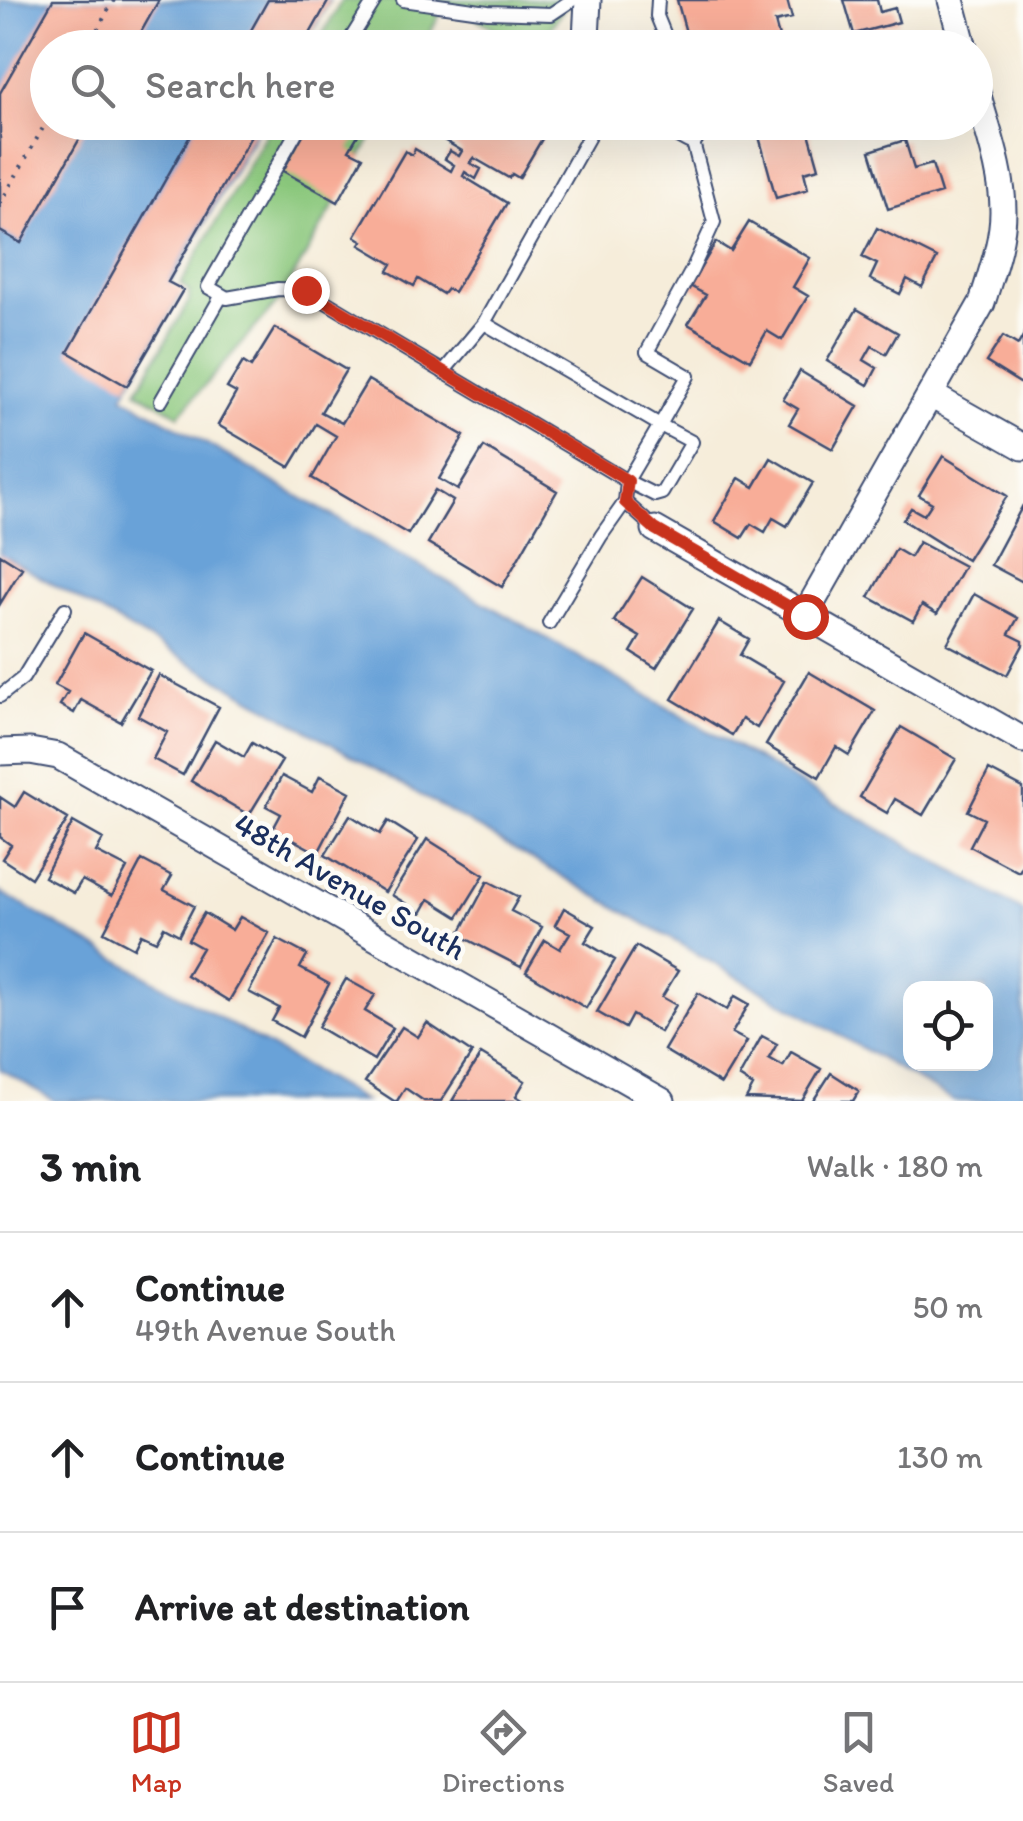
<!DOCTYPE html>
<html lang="en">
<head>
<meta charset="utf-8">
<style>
	:root { --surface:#fff; --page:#f6f6f6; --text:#202124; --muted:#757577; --line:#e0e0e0; --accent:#c8321e }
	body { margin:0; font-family:Itim,sans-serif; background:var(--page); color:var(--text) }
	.controls { position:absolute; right:30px; bottom:30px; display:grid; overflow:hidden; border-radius:20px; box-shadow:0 10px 40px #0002 }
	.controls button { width:90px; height:90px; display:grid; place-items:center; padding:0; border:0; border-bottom:2px solid var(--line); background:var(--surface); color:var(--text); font:50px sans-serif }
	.stop { position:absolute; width:30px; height:30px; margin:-22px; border:8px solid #c8321e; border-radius:50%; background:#fff }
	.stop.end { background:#c8321e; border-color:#fff; box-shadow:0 2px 10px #0008 }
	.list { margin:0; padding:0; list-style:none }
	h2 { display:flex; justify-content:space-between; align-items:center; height:130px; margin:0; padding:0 40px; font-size:42px }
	h2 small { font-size:32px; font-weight:400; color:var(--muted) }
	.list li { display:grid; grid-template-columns:65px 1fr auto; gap:30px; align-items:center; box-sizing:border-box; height:150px; padding:0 40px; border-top:2px solid var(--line) }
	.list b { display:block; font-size:38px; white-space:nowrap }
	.list p { margin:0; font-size:32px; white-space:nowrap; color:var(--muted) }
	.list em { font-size:32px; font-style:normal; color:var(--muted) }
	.icon { flex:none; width:55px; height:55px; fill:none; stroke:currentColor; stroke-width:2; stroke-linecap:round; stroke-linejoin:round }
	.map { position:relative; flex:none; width:1023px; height:1101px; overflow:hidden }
	.search { position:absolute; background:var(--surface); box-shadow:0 10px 40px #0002; left:30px; right:30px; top:30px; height:110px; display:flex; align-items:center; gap:25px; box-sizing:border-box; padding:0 35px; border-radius:55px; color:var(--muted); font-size:38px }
	.sheet { height:580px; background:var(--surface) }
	nav { display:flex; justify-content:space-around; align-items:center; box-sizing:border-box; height:140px; border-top:2px solid var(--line); background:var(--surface); font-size:28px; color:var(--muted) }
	nav a { display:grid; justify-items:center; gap:5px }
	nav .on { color:var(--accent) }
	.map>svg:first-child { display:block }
</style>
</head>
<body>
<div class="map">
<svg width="1023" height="1101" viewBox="0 0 1023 1101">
	<rect width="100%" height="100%" fill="#fdfcf7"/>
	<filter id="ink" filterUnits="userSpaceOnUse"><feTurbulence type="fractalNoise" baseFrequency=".01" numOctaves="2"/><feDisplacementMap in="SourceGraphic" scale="20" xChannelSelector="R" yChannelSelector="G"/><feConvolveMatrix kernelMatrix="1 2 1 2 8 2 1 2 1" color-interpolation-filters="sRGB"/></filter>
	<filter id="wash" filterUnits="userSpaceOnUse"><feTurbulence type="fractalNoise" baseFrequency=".0048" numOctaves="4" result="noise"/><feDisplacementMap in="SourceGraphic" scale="40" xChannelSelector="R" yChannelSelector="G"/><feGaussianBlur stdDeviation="2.25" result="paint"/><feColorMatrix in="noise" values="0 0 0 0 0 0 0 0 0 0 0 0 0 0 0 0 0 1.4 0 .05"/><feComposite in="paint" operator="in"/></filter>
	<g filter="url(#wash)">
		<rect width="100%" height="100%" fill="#f6edda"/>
		<!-- green -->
		<path fill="#8ac77c" stroke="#527b6d" stroke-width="2.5" d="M 342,0 L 569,0 L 538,47 L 528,47 L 447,2 L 422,47 L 315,48 Z
			M 272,123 L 380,123 L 282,297 L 179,415 L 137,391 L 189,301 L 189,291 L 181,284 Z"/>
		<!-- water -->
		<path fill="#69a2d8" stroke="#42689b" stroke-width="2.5" fill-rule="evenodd" d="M 0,0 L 330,0 L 304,47 L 48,48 L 48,122 L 261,123 L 168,288 L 180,296 L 123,396 L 1023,911 L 1023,1101 L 954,1101 L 7,558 L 0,570 ZM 910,988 L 986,988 L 986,1064 L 910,1064 Z
			M 0,892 L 364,1101 L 55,1101 L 0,1069 Z"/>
		<g id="blocks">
			<!-- building -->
			<path fill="#f8ad98" d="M 53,0 L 159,0 L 132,48 L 48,48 L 48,122 L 89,122 L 21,243 L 0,231 L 0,93 Z
				M 268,0 L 329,0 L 302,48 L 241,48 Z
				M 677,0 L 787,0 L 792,18 L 775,22 L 782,48 L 709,48 L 707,42 L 690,47 Z
				M 844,0 L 877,0 L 880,12 L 895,8 L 899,22 L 854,34 Z
				M 198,122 L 259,122 L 168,282 L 183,290 L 127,386 L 68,352 Z
				M 310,122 L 336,122 L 358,135 L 349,150 L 363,157 L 338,202 L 283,171 Z
				M 431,122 L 552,122 L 519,178 L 512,174 L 509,178 L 474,158 L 470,163 L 481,169 L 476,179 L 465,172 L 463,176 L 507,203 L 454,292 L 447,289 L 443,294 L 418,279 L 414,286 L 388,271 L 392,264 L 360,245 L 363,241 L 355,236 L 405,151 L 412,155 L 415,149 L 451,171 L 454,165 L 445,159 L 450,151 L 459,156 L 462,151 L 427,130 Z
				M 755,122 L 806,122 L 819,168 L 804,172 L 808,189 L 776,198 Z
				M 905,140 L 914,169 L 932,164 L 941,193 L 888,209 L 870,151 Z
				M 749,222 L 810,258 L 793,287 L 808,296 L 782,340 L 767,331 L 750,360 L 688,324 L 706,295 L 690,286 L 716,242 L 731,251 Z
				M 877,228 L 937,258 L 922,287 L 907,279 L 900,294 L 870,279 L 877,264 L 862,257 Z
				M 857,309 L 898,333 L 886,354 L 872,346 L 864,360 L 877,368 L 868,385 L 827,361 Z
				M 275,328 L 346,370 L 321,412 L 342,423 L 368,380 L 464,436 L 439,479 L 458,490 L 484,447 L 557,491 L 502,587 L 428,543 L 453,501 L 435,490 L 408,534 L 312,478 L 336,436 L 316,424 L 290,467 L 218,425 L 236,393 L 227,388 L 243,362 L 251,367 Z
				M 1003,336 L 1018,345 L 1023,336 L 1023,385 L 986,362 Z
				M 800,371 L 858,406 L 833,449 L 789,424 L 798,409 L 783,400 Z
				M 943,456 L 1007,496 L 967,560 L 903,520 L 911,508 L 924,515 L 932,503 L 919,495 Z
				M 771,458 L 813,483 L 787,526 L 773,518 L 765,532 L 751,524 L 742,538 L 714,521 L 739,478 L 754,487 Z
				M 1023,505 L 1023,582 L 991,565 Z
				M 919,542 L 964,566 L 937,614 L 922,605 L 913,621 L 869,597 L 896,549 L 910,557 Z
				M 0,554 L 22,568 L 0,604 Z
				M 642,577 L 693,609 L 656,668 L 631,652 L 640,637 L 614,621 Z
				M 974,594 L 1018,618 L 1009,634 L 1023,641 L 1023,645 L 1007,675 L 947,644 Z
				M 719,621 L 749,639 L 740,655 L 784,681 L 757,728 L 742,719 L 732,735 L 672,699 Z
				M 84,633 L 151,671 L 121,722 L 81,700 L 74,713 L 60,705 L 68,692 L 55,685 Z
				M 809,672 L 875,711 L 849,755 L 836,747 L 819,777 L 766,745 Z
				M 159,675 L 219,707 L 183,775 L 153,759 L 167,732 L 138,716 Z
				M 901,727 L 956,759 L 923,815 L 895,799 L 887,813 L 860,797 Z
				M 215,740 L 244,757 L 252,743 L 282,761 L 249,815 L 191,781 Z
				M 989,770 L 1023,788 L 1023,864 L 1019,872 L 970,846 L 984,819 L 968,811 Z
				M 282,776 L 312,792 L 320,776 L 350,792 L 318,853 L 273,829 L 281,814 L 266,806 Z
				M 24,792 L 68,819 L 31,878 L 2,859 L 11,845 L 0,837 L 0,797 L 15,807 Z
				M 350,815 L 380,834 L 388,821 L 418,840 L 385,892 L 325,855 Z
				M 73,822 L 103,839 L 96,852 L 127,868 L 112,896 L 82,880 L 74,893 L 44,877 Z
				M 427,839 L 484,875 L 458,917 L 429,899 L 421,913 L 392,895 Z
				M 142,860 L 172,876 L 164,890 L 194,906 L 179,935 L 164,927 L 156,941 L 141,934 L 134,948 L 104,932 Z
				M 488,881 L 519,897 L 511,911 L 542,927 L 521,967 L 459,935 Z
				M 564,908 L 595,926 L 585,942 L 615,960 L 586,1008 L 526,972 L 545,940 L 560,949 L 570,933 L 555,925 Z
				M 204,913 L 232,930 L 240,917 L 269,933 L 229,1001 L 186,975 L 202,948 L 188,940 Z
				M 277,939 L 307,955 L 300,968 L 329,984 L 301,1037 L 272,1021 L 279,1008 L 249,992 Z
				M 636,946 L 678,971 L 662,997 L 676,1005 L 660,1032 L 632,1015 L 625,1028 L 597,1012 Z
				M 346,979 L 375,995 L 365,1011 L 393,1028 L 374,1060 L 318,1027 Z
				M 698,993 L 727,1010 L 735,996 L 749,1004 L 732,1033 L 747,1041 L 721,1084 L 664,1050 Z
				M 427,1023 L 472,1053 L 441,1101 L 424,1101 L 405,1088 L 397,1101 L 394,1101 L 365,1082 L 402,1027 L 418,1037 Z
				M 762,1036 L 777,1044 L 769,1058 L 783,1066 L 791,1052 L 821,1069 L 802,1101 L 746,1099 L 753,1086 L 739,1077 Z
				M 481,1054 L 525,1081 L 516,1096 L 524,1101 L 452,1101 Z
				M 831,1073 L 859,1091 L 853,1101 L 813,1101 Z"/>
		</g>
	</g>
	<g filter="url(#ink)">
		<use href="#blocks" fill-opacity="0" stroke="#3c4c71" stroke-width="2.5"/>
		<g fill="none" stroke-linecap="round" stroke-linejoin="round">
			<!-- lane casing -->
			<g stroke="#3c4c71" stroke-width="16">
				<path id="lane" d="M 403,0 L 488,12 L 551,14 L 572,0
					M 658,0 L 657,16 L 670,48
					M 345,48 L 375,0
					M 302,122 L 208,287 L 227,298 L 278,289 L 306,290 L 627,481 L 655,495 L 662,493 L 692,442 L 660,425 L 688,376 L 647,352 L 692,270 L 714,222 L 691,135
					M 443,372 L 484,323
					M 161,401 L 222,295
					M 625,502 L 655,529
					M 549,623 L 601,536 L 625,502 L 627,481 L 660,425 L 484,323 L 597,122
					M 0,696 L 23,678 L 65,609"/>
			</g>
			<!-- street casing -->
			<g stroke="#3c4c71" stroke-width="29">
				<path id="street" d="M 588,0 L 586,39 L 590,48
					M 951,0 L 964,48
					M 665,122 L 691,136
					M 931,395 L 1023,447
					M 655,529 L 1023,740
					M 805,615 L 982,303 C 991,273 1003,242 1003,211 C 1003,170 986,127 976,88
					M 0,752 L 30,751 L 58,756 L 662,1101"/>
			</g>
			<!-- path -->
			<path stroke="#3c4c71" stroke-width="4" stroke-dasharray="2.5 8" stroke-linecap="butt" d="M 87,48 L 114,0
				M 0,204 L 48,119"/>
			<!-- lane -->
			<use href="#lane" stroke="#fff" stroke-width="12"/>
			<!-- street -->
			<use href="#street" stroke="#fff" stroke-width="25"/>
		</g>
	</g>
	<g fill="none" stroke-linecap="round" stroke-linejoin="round" filter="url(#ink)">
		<!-- route -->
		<path stroke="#c8321e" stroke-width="12" d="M 306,290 L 628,481 L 625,502 L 655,529 L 805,616"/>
	</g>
	<g text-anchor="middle" stroke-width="9" stroke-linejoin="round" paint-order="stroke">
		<!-- street labels -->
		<g font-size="32" fill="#1b2f5e" stroke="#fdfcf7">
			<text transform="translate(350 886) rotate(30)" y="11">48th Avenue South</text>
		</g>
	</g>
</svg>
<div class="controls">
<button><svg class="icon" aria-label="locate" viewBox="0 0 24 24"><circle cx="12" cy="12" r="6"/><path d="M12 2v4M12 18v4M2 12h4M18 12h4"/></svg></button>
</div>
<div class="stop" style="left:805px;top:616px"></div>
<div class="stop end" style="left:306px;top:290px"></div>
<div class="search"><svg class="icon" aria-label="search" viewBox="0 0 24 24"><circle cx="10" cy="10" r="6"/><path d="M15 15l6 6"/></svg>Search here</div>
</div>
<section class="sheet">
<h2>3 min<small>Walk · 180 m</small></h2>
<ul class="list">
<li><svg class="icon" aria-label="ahead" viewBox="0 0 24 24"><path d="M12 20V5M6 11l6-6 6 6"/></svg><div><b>Continue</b><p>49th Avenue South</p></div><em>50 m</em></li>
<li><svg class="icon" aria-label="ahead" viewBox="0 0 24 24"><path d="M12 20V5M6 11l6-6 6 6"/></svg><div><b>Continue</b></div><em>130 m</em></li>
<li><svg class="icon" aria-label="arrive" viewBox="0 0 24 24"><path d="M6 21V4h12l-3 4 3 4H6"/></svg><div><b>Arrive at destination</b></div></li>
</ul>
</section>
<nav>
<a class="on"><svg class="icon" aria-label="map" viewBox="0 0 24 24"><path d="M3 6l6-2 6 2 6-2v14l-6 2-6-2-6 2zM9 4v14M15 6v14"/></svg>Map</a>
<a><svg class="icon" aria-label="directions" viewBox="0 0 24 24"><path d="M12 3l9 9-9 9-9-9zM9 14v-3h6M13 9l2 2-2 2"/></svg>Directions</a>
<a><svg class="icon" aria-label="saved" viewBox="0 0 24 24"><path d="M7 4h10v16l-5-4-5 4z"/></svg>Saved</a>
</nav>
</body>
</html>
